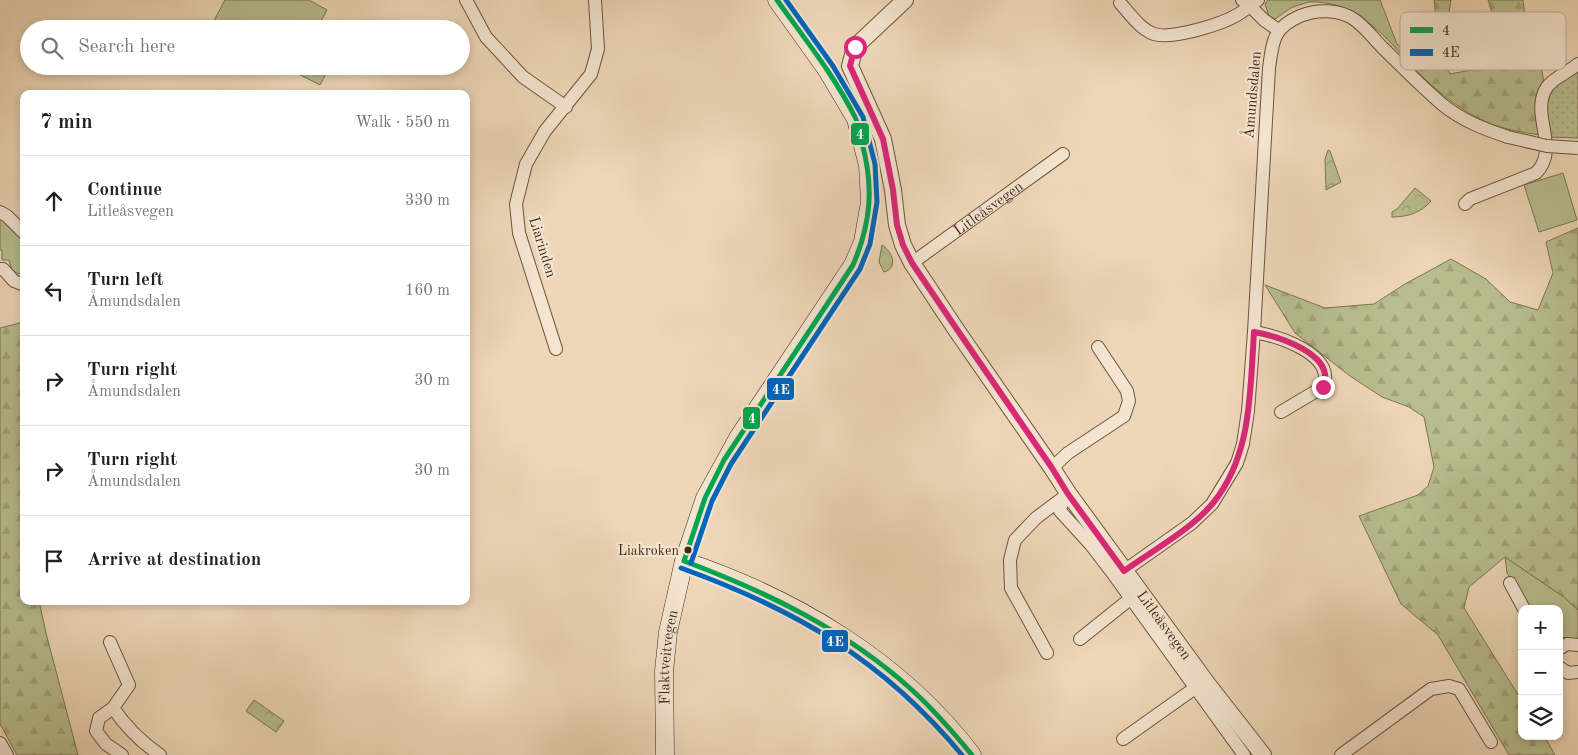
<!DOCTYPE html>
<html lang="en">
<head>
<meta charset="utf-8">
<style>
	:root { --surface:#fff; --page:#f6f6f6; --text:#222; --muted:#767676; --line:#e0e0e0 }
	body { margin:0; font-family:"Old Standard TT",serif; background:var(--page); color:var(--text) }
	.controls { position:absolute; right:15px; bottom:15px; display:grid; overflow:hidden; border-radius:10px; box-shadow:0 2px 8px #0003 }
	.controls button { width:45px; height:45px; display:grid; place-items:center; padding:0; border:0; border-bottom:1px solid var(--line); background:var(--surface); color:var(--text); font:25px sans-serif }
	.stop { position:absolute; width:15px; height:15px; margin:-11px; border:4px solid #db2777; border-radius:50%; background:#fff }
	.stop.end { background:#db2777; border-color:#fff; box-shadow:0 1px 5px #0008 }
	.list { margin:0; padding:0; list-style:none }
	h2 { display:flex; justify-content:space-between; align-items:center; height:65px; margin:0; padding:0 20px; font-size:21px }
	h2 small { font-size:16px; font-weight:400; color:var(--muted) }
	.list li { display:grid; grid-template-columns:32px 1fr auto; gap:15px; align-items:center; box-sizing:border-box; height:90px; padding:0 20px; border-top:1px solid var(--line) }
	.list b { display:block; font-size:19px; white-space:nowrap }
	.list p { margin:0; font-size:16px; white-space:nowrap; color:var(--muted) }
	.list em { font-size:16px; font-style:normal; color:var(--muted) }
	.icon { flex:none; width:28px; height:28px; fill:none; stroke:currentColor; stroke-width:2; stroke-linecap:round; stroke-linejoin:round }
	.map { position:relative; flex:none; width:1578px; height:755px; overflow:hidden }
	.search { position:absolute; background:var(--surface); box-shadow:0 2px 8px #0003; left:20px; top:20px; width:450px; height:55px; display:flex; align-items:center; gap:12px; box-sizing:border-box; padding:0 18px; border-radius:28px; color:var(--muted); font-size:19px }
	.panel { position:absolute; background:var(--surface); box-shadow:0 2px 8px #0003; left:20px; top:90px; width:450px; height:515px; border-radius:10px }
	.map>svg:first-child { display:block }
</style>
</head>
<body>
<div class="map">
<svg width="1578" height="755" viewBox="0 0 1578 755">
	<defs>
		<pattern id="forest-firs" width="22" height="20" patternUnits="userSpaceOnUse" patternTransform="scale(1.25)"><rect width="22" height="20" fill="#b8be8f"/><path d="M5 1l3.5 6h-7zM16 11l3.5 6h-7z" fill="#9fa37b"/></pattern>
		<pattern id="park-crowns" width="20" height="18" patternUnits="userSpaceOnUse" patternTransform="scale(1.25)"><rect width="20" height="18" fill="#b8be8f"/><path d="M2 6a3 3 0 1 1 6 0M12 15a3 3 0 1 1 6 0" fill="none" stroke="#9fa37b"/></pattern>
		<pattern id="garden-dots" width="8" height="8" patternUnits="userSpaceOnUse" patternTransform="scale(1.25)"><rect width="8" height="8" fill="#b8be8f"/><path d="M2 2h.1M6 6h.1" fill="none" stroke="#9fa37b" stroke-width="1.8" stroke-linecap="round"/></pattern>
	</defs>
	<rect width="100%" height="100%" fill="#eed7b8"/>
	<filter id="stains"><feTurbulence type="fractalNoise" baseFrequency=".004" numOctaves="4"/><feColorMatrix values="0 0 0 0 .2 0 0 0 0 .09 0 0 0 0 .02 0 0 0 .5 -.17"/></filter>
	<radialGradient id="worn" r=".72"><stop offset=".6" stop-color="#630" stop-opacity="0"/><stop offset="1" stop-color="#630" stop-opacity=".3"/></radialGradient>
	<!-- grass -->
	<path fill="#b8be8f" stroke="#7d7452" d="M 225,0 L 309,0 L 327,10 L 318,27 L 321,29 L 212,29 L 210,28 Z
		M 1268,0 L 1380,0 L 1397,44 L 1406,51 L 1401,54 C 1378,28 1349,0 1309,2 C 1303,4 1293,6 1288,10 C 1283,13 1280,16 1275,19 L 1269,16 L 1265,4 Z
		M 283,66 L 330,66 L 320,85 Z
		M 1563,173 L 1577,220 L 1539,232 L 1524,185 Z
		M 0,217 C 25,237 24,241 24,272 C 19,275 16,273 12,270 L 9,260 L 2,260 L 2,250 L 0,250 Z
		M 1505,557 L 1564,597 L 1578,610 L 1578,641 L 1569,638 L 1559,637 L 1559,609 L 1529,609 L 1507,573 Z"/>
	<!-- forest -->
	<path fill="url(#forest-firs)" stroke="#7d7452" d="M 1434,0 L 1451,0 L 1442,52 L 1450,74 L 1477,69 L 1485,64 L 1489,52 L 1488,17 L 1492,13 L 1488,0 L 1523,0 L 1527,33 L 1541,65 L 1544,83 L 1540,135 C 1525,133 1509,130 1494,125 C 1458,111 1426,83 1401,54 L 1406,51 L 1427,48 C 1434,33 1437,16 1434,0 Z
		M 1578,228 L 1578,610 L 1564,597 L 1505,557 L 1469,587 L 1464,608 L 1522,701 L 1522,736 L 1544,736 L 1555,755 L 1509,755 L 1438,635 L 1401,604 L 1359,516 L 1418,495 L 1428,486 L 1434,467 L 1424,417 L 1409,407 L 1382,397 L 1350,376 L 1295,333 L 1265,285 L 1325,308 L 1374,304 L 1405,284 L 1451,259 L 1486,279 L 1510,302 L 1538,310 L 1553,273 L 1546,242 Z
		M 24,322 L 24,601 L 39,601 L 46,633 L 78,755 L 17,755 L 0,724 L 0,328 Z"/>
	<!-- park -->
	<path fill="url(#park-crowns)" stroke="#7d7452" d="M 1328,150 L 1330,151 L 1341,182 L 1326,190 L 1325,159 Z
		M 1415,188 L 1431,201 C 1421,213 1407,217 1392,217 L 1392,212 L 1397,209 Z
		M 882,245 C 892,251 899,268 884,272 L 879,262 Z
		M 254,700 L 284,721 L 276,732 L 246,711 Z"/>
	<!-- garden -->
	<path fill="url(#garden-dots)" stroke="#7d7452" d="M 1578,69 L 1578,138 L 1548,137 L 1546,109 L 1552,86 Z"/>
	<g fill="none" stroke-linecap="round" stroke-linejoin="round">
		<!-- minor casing -->
		<g stroke="#6d543e" stroke-width="14">
			<g id="minor">
				<path d="M 466,0 L 486,37 L 523,77 L 566,107"/>
				<path d="M 1258,0 L 1250,6 L 1264,20 L 1278,30"/>
				<path d="M 1120,3 C 1130,14 1140,29 1154,34 C 1171,40 1222,24 1237,15 C 1242,12 1246,9 1250,6 L 1242,0"/>
				<path d="M 1465,204 L 1470,199 L 1536,173 C 1561,148 1529,114 1547,87 C 1553,78 1569,72 1578,64"/>
				<path d="M 0,212 L 7,216 L 24,233"/>
				<path id="s1" d="M 912,263 L 1063,154"/>
				<path d="M 0,269 L 3,269 L 14,281 L 24,285"/>
				<path d="M 1254,332 C 1277,336 1337,354 1323,387 L 1281,412"/>
				<path d="M 556,349 L 519,233 L 516,204 L 526,164 L 545,131 L 591,74 L 598,49 L 595,0"/>
				<path d="M 1052,468 L 1068,453 L 1124,416 L 1129,401 L 1127,391 L 1098,347"/>
				<path d="M 1068,493 L 1061,506 L 1060,511 L 1091,545 L 1111,571 L 1244,755"/>
				<path d="M 1124,571 L 1192,523 L 1212,504 L 1237,463 L 1243,444 L 1248,411 L 1254,332 L 1269,68 C 1273,40 1273,28 1300,16 C 1317,9 1340,9 1355,20 C 1365,27 1373,38 1382,47 C 1402,67 1422,87 1443,105 C 1463,121 1484,129 1508,137"/>
				<path d="M 1510,583 L 1524,609"/>
				<path d="M 1080,639 L 1130,599"/>
				<path d="M 110,642 L 129,685 L 113,708 C 126,727 141,742 160,755"/>
				<path d="M 1559,649 L 1567,644 L 1578,645"/>
				<path d="M 1047,653 L 1011,588 L 1010,560 L 1015,540 L 1036,518 L 1064,497"/>
				<path d="M 1559,667 L 1568,673 L 1578,672"/>
				<path d="M 113,708 L 99,718 L 96,731 L 106,744 L 122,755"/>
				<path d="M 1123,739 L 1195,688"/>
				<path d="M 0,743 L 7,755"/>
				<path d="M 1341,755 L 1431,689 L 1449,686 L 1459,689 L 1491,742"/>
			</g>
		</g>
		<!-- tertiary casing -->
		<g stroke="#6d543e" stroke-width="18">
			<g id="tertiary">
				<path id="s2" d="M 905,0 L 855,47 L 850,66 L 883,139 L 893,190 L 897,225 L 903,245 L 912,263 L 955,328 L 1052,468 L 1068,493 L 1209,686 L 1263,755"/>
			</g>
		</g>
		<!-- secondary casing -->
		<g stroke="#422916" stroke-width="19">
			<g id="secondary">
				<path d="M 684,561 C 794,598 901,661 972,755"/>
				<path id="s3" d="M 665,755 L 664,671 L 668,632 L 684,561 L 705,498 L 738,438 L 853,265 L 863,242 L 870,202 L 868,165 L 856,119 L 827,70 L 777,0"/>
			</g>
		</g>
		<!-- minor -->
		<use href="#minor" stroke="#f4e5d1" stroke-width="12"/>
		<!-- tertiary -->
		<use href="#tertiary" stroke="#f4e5d1" stroke-width="16"/>
		<!-- secondary -->
		<use href="#secondary" stroke="#f4e5d1" stroke-width="18"/>
		<!-- minor-bridge casing -->
		<g stroke="#6d543e" stroke-width="14" stroke-linecap="butt">
			<path id="minor-bridge" d="M 1508,137 L 1547,146 L 1578,148"/>
		</g>
		<!-- minor-bridge -->
		<use href="#minor-bridge" stroke="#f4e5d1" stroke-width="12"/>
		<!-- bus-1 casing -->
		<g stroke="#f4e5d1" stroke-width="9">
			<path id="bus-1" d="M 684,561 L 705,498 L 724,460 L 853,265 C 871,223 874,187 862,143 C 860,135 859,125 855,117 C 834,75 804,38 777,0
				M 684,561 C 767,592 846,630 912,690 C 934,710 953,732 972,755"/>
		</g>
		<!-- bus-2 casing -->
		<g stroke="#f4e5d1" stroke-width="9">
			<path id="bus-2" d="M 691,563 L 712,501 L 731,464 L 860,269 L 870,244 L 877,202 L 875,164 L 863,117 L 833,66 L 786,0
				M 681,568 C 797,610 883,660 962,755"/>
		</g>
		<!-- bus-1 -->
		<use href="#bus-1" stroke="#00a651" stroke-width="5"/>
		<!-- bus-2 -->
		<use href="#bus-2" stroke="#0065bd" stroke-width="5"/>
	</g>
	<g fill="none" stroke-linecap="round" stroke-linejoin="round">
		<!-- route -->
		<path stroke="#db2777" stroke-width="6" d="M 855,47 L 850,66 L 883,139 L 893,190 L 897,225 L 903,245 L 912,263 L 956,328 L 1052,468 L 1068,494 L 1124,571 C 1152,551 1192,529 1213,503 C 1252,455 1250,391 1254,332 C 1277,336 1337,354 1323,387"/>
	</g>
	<!-- markers -->
	<circle fill="#422916" stroke="#f4e5d1" stroke-width="2" cx="688" cy="550" r="4.5"/>
	<g text-anchor="middle" stroke-width="4.5" stroke-linejoin="round" paint-order="stroke">
		<!-- bus labels -->
		<g font-size="14" fill="#422916" stroke="#f4e5d1" text-anchor="end">
			<text x="679" y="555">Liakroken</text>
		</g>
		<!-- street labels -->
		<g font-size="15" fill="#422916" stroke="#f4e5d1">
			<text transform="translate(1252 95) rotate(-85)" y="5">Åmundsdalen</text>
			<text dy="5" stroke="none"><textPath href="#s1" startOffset="94">Litleåsvegen</textPath></text>
			<text transform="translate(543 247) rotate(73)" y="5">Liarinden</text>
			<text dy="5" stroke="none"><textPath href="#s2" startOffset="738">Litleåsvegen</textPath></text>
			<text dy="5" stroke="none"><textPath href="#s3" startOffset="98">Flaktveitvegen</textPath></text>
		</g>
	</g>
	<!-- legend -->
	<rect x="1400" y="12" width="166" height="58" rx="8" fill="#f4e5d1" stroke="#bfad99" stroke-width="1"/>
	<rect x="1410" y="27" width="23" height="6" fill="#00a651"/>
	<rect x="1410" y="49" width="23" height="7" fill="#0065bd"/>
	<g font-size="14" fill="#422916">
		<text x="1442" y="35">4</text>
		<text x="1442" y="57">4E</text>
	</g>
	<g stroke="#f4e5d1" stroke-width="2">
		<rect x="850" y="122" width="20" height="24" rx="5" fill="#00a651"/>
		<rect x="766" y="377" width="29" height="24" rx="5" fill="#0065bd"/>
		<rect x="742" y="406" width="19" height="24" rx="5" fill="#00a651"/>
		<rect x="821" y="629" width="28" height="24" rx="5" fill="#0065bd"/>
	</g>
	<g font-size="14" text-anchor="middle" font-weight="bold" fill="#fff">
		<text x="860" y="139">4</text>
		<text x="781" y="394">4E</text>
		<text x="752" y="423">4</text>
		<text x="835" y="646">4E</text>
	</g>
	<rect width="100%" height="100%" filter="url(#stains)"/>
	<rect width="100%" height="100%" fill="url(#worn)"/>
</svg>
<div class="controls">
<button>+</button>
<button>−</button>
<button><svg class="icon" aria-label="layers" viewBox="0 0 24 24"><path d="M12 4l9 5-9 5-9-5zM3 14l9 5 9-5"/></svg></button>
</div>
<div class="stop" style="left:855px;top:47px"></div>
<div class="stop end" style="left:1323px;top:387px"></div>
<div class="search"><svg class="icon" aria-label="search" viewBox="0 0 24 24"><circle cx="10" cy="10" r="6"/><path d="M15 15l6 6"/></svg>Search here</div>
<section class="panel">
<h2>7 min<small>Walk · 550 m</small></h2>
<ul class="list">
<li><svg class="icon" aria-label="ahead" viewBox="0 0 24 24"><path d="M12 20V5M6 11l6-6 6 6"/></svg><div><b>Continue</b><p>Litleåsvegen</p></div><em>330 m</em></li>
<li><svg class="icon" aria-label="left" viewBox="0 0 24 24"><path d="M17 20v-9H6M10 6l-5 5 5 5"/></svg><div><b>Turn left</b><p>Åmundsdalen</p></div><em>160 m</em></li>
<li><svg class="icon" aria-label="right" viewBox="0 0 24 24"><path d="M7 20v-9h11M14 6l5 5-5 5"/></svg><div><b>Turn right</b><p>Åmundsdalen</p></div><em>30 m</em></li>
<li><svg class="icon" aria-label="right" viewBox="0 0 24 24"><path d="M7 20v-9h11M14 6l5 5-5 5"/></svg><div><b>Turn right</b><p>Åmundsdalen</p></div><em>30 m</em></li>
<li><svg class="icon" aria-label="arrive" viewBox="0 0 24 24"><path d="M6 21V4h12l-3 4 3 4H6"/></svg><div><b>Arrive at destination</b></div></li>
</ul>
</section>
</div>
</body>
</html>
